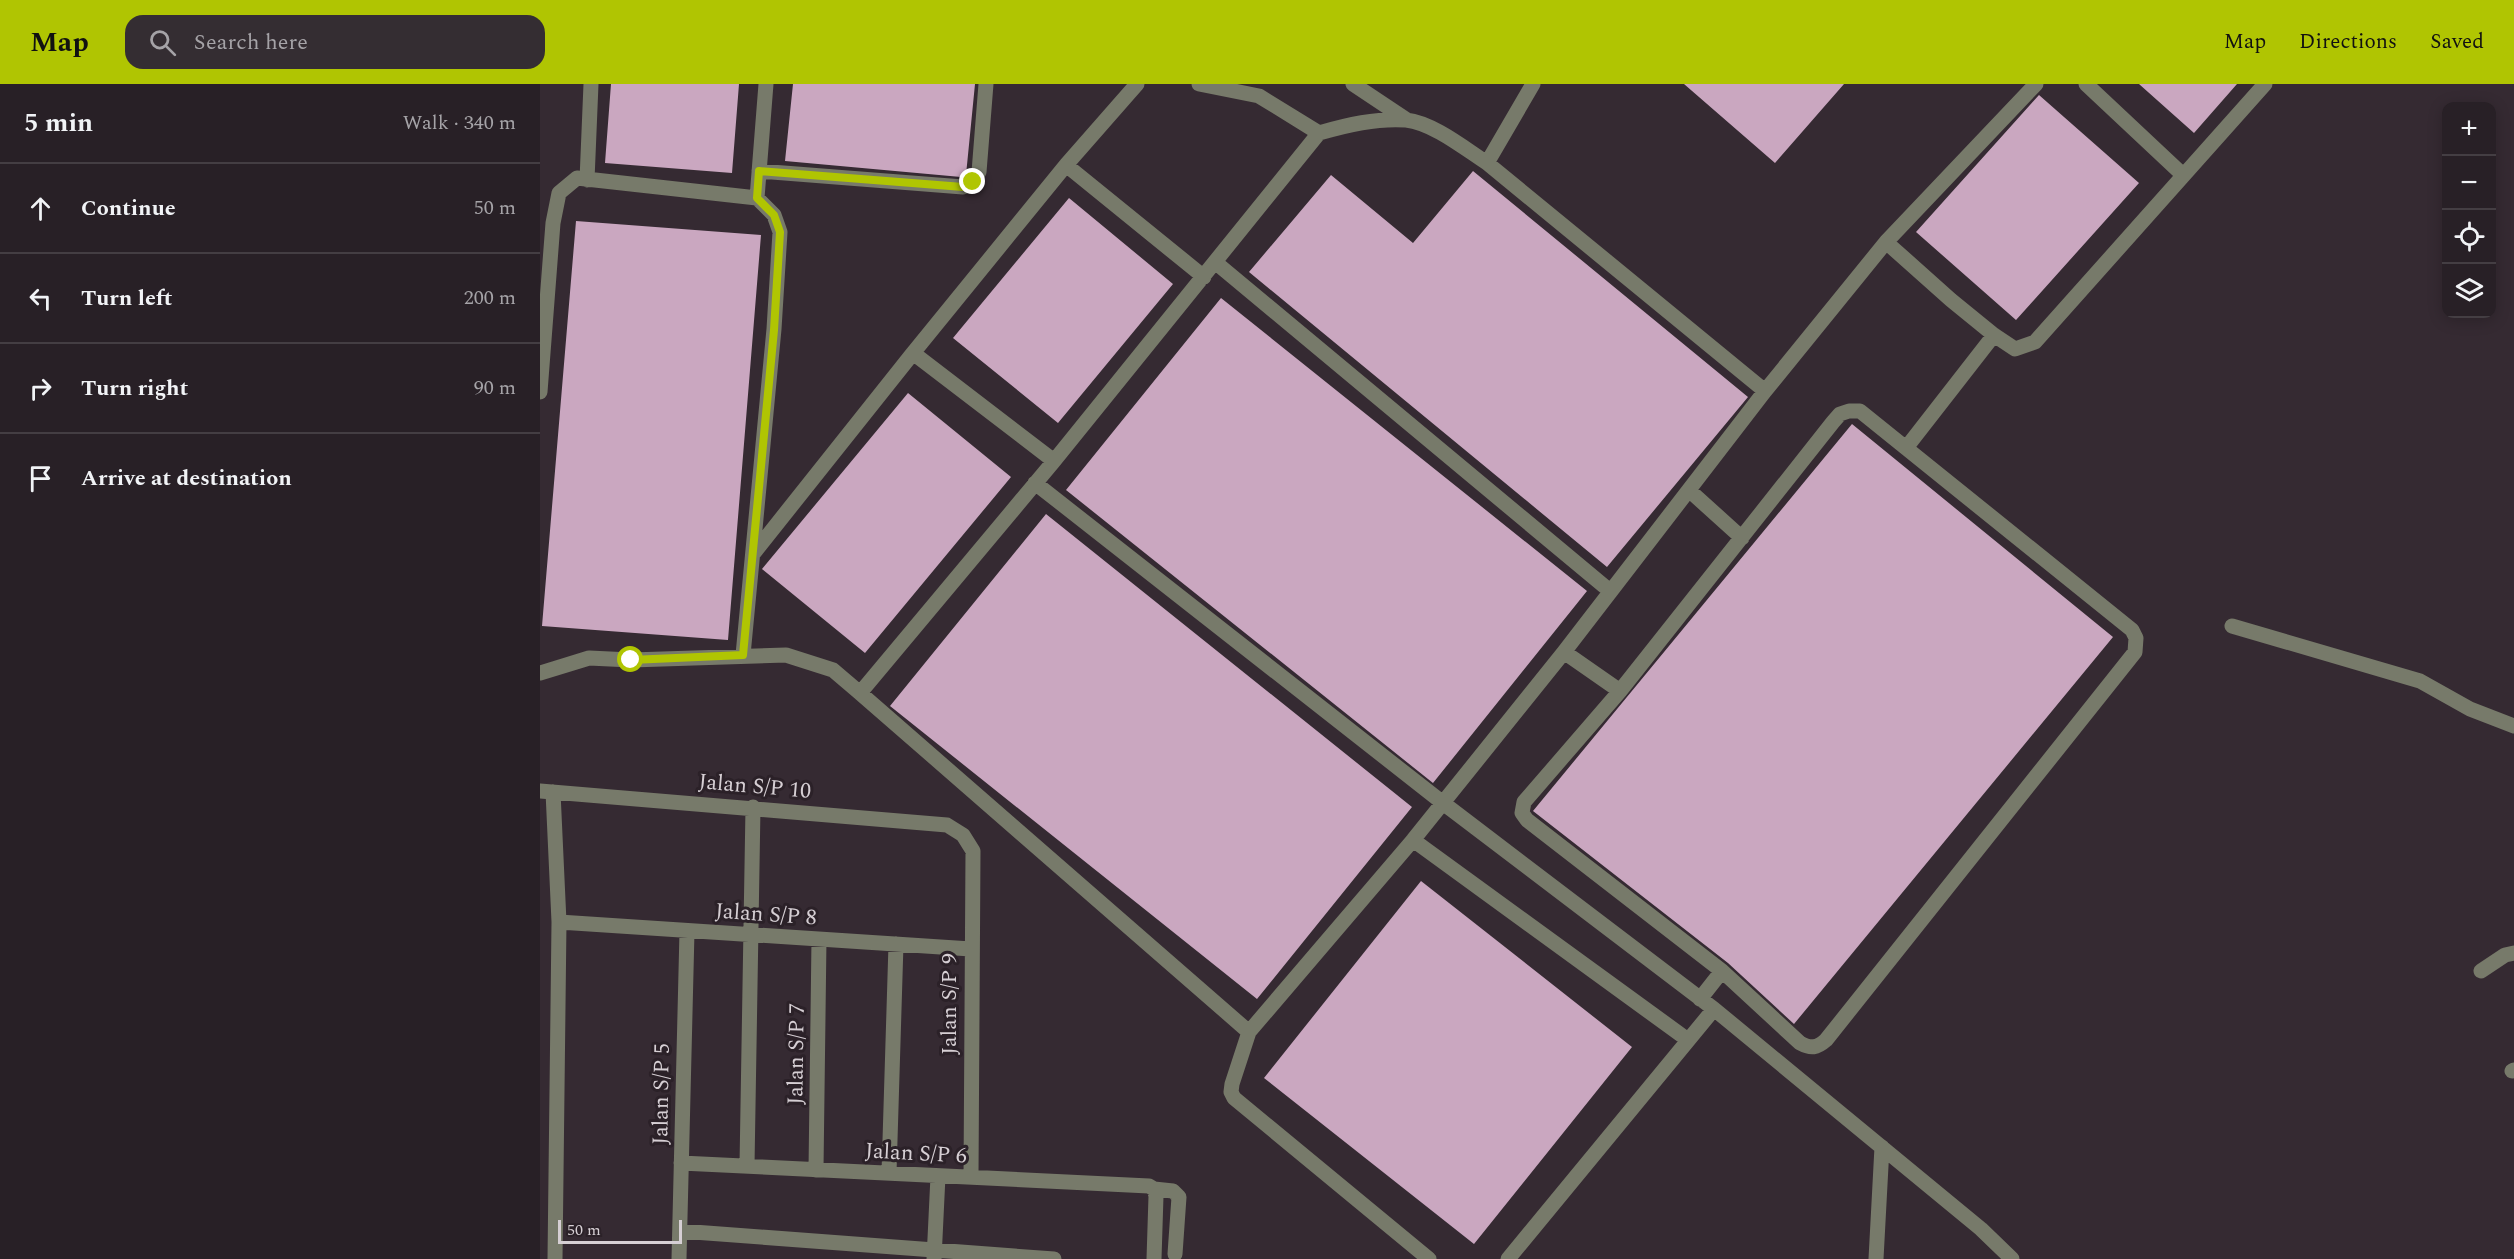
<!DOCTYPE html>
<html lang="en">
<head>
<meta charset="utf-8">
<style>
	:root { --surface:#282026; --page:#342d32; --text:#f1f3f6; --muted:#a5a3a7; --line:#443e43; --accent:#b0c502 }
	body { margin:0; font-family:Spectral,serif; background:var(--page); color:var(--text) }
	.controls { position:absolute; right:18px; top:18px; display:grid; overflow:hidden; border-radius:12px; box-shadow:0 3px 15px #0003 }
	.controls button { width:54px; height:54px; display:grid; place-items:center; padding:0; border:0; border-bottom:2px solid var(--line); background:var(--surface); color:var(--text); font:30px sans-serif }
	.scale { position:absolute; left:18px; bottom:15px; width:124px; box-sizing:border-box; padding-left:6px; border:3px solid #d6cfd4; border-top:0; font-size:16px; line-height:21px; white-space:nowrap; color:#d6cfd4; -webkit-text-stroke:4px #2b2128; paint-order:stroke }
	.stop { position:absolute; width:18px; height:18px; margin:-14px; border:4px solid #b0c502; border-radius:50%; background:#fff }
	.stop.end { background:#b0c502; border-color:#fff; box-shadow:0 2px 6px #0008 }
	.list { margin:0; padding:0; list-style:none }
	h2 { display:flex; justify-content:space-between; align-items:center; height:78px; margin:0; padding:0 24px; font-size:26px }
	h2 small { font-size:20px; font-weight:400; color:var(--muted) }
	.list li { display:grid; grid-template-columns:39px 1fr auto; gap:18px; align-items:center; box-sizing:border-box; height:90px; padding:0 24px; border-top:2px solid var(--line) }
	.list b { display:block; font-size:22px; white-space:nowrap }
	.list em { font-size:20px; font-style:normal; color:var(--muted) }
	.icon { flex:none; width:33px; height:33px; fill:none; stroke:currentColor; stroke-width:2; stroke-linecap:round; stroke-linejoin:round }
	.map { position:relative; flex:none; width:1974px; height:1175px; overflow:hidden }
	header { display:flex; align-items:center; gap:36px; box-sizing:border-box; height:84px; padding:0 30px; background:var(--accent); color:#111 }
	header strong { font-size:28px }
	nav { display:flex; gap:33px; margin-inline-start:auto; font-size:21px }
	.search { width:420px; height:54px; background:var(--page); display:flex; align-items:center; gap:15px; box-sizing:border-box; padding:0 21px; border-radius:18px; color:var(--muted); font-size:22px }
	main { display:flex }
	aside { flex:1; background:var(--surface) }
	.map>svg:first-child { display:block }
</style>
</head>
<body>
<header>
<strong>Map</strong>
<div class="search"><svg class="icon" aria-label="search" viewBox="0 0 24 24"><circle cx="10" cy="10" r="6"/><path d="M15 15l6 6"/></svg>Search here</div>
<nav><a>Map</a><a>Directions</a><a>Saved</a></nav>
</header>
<main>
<aside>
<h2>5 min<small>Walk · 340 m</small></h2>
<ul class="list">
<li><svg class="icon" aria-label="ahead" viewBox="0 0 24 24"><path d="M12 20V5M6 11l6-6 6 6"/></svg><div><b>Continue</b></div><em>50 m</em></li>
<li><svg class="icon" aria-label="left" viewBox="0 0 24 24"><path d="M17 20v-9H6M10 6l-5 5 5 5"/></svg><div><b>Turn left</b></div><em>200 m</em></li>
<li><svg class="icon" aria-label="right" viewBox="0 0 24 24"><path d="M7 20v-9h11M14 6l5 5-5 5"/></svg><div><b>Turn right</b></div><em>90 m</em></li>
<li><svg class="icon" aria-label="arrive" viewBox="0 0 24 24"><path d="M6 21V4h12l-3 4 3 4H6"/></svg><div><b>Arrive at destination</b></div></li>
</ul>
</aside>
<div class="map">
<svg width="1974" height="1175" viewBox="0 0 1974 1175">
	<rect width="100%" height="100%" fill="#352a32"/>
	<!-- building -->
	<path fill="#caa7c0" d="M 71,0 L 199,0 L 192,89 L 65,79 Z
		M 253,0 L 435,0 L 426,91 L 421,93 L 245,77 Z
		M 1144,0 L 1304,0 L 1235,79 Z
		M 1599,0 L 1697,0 L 1654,49 Z
		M 1499,11 L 1599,99 L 1476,236 L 1376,148 Z
		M 933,87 L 1208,313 L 1067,483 L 709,188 L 791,91 L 873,159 Z
		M 529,114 L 633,200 L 518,339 L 413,254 Z
		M 36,137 L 221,151 L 188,556 L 2,542 Z
		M 681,214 L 1047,507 L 893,699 L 526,406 Z
		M 368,309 L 471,393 L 325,569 L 222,485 Z
		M 1312,340 L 1573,553 L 1254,940 L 1188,879 L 993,727 Z
		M 506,430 L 872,723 L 717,915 L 350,622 Z
		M 881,797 L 1092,963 L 934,1160 L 724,994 Z"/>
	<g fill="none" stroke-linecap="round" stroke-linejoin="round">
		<!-- minor -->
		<path stroke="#777a6a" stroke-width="15" d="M 659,0 L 719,12 L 779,49
			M 813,0 L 867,36
			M 1546,0 L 1643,91
			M 947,79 L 993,0
			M 526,81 L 664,193
			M 219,87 L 423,103 L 433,98 L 439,88 L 446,0
			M 47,96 L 51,0
			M 1346,158 L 1411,216 L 1454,251 L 1475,265 L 1495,258 L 1725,0
			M 675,178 L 1070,507
			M 0,308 L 13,139 L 19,109 L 37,94 L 217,114
			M 1309,327 L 1320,327 L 1592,546 L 1596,554 L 1595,568 L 1286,956 C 1277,964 1271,965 1260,959 L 1182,887 L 987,736 L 982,729 L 984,718 L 1080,607 L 1293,338 L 1300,330 Z
			M 1366,364 L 1454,251
			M 514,377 L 373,269 L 526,81 L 597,0
			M 495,399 L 903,719 L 1174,925 L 1441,1145 L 1472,1175
			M 1150,407 L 1202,454
			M 213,470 L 373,269
			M 1692,542 L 1880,597 L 1930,625 L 1974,642
			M 1024,568 L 1080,607
			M 203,571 L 234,245 L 240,148 L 234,131 L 217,114 L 226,0
			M 0,589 L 49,574 L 91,576 L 246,571 L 293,586 L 320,609 L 514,377 L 779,49 C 807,41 836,34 866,36 C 893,39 924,64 947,79 L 1225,307
			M 320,609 L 709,948
			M 0,707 L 407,741 L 423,751 L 433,767 L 431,1093
			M 13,708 L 19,838 L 15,1175
			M 873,756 L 1148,956
			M 19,838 L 431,865
			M 1941,887 L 1965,871 L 1974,869
			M 1160,915 L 1182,887
			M 1972,987 L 1974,986
			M 141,1079 L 609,1102 L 614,1105 L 616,1112 L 614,1175
			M 207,1082 L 213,723
			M 276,1086 L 279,855
			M 349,1089 L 356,860
			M 614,1105 L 633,1107 L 639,1113 L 635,1170
			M 140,1147 L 514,1175
			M 139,1175 L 147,847
			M 394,1175 L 398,1092
			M 889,1175 L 694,1014 L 691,1008 L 692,1000 L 709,948 L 873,756 L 1024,568 L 1225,307 L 1346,158 L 1496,0
			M 968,1175 L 1174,925
			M 1336,1175 L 1342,1063"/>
	</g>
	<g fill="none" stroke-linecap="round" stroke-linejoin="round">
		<!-- route -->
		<path stroke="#b0c502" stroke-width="8" d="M 91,576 L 203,571 L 234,246 L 240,148 L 234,131 L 217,114 L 219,87 L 423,103 L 433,98"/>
	</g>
	<g text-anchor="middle" stroke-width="6" stroke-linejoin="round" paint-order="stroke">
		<!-- street labels -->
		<g font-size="22" fill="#d6cfd4" stroke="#2b2128">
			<text transform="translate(215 701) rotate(5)" y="8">Jalan S/P 10</text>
			<text transform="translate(226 829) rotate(4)" y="8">Jalan S/P 8</text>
			<text transform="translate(408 920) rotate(-90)" y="8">Jalan S/P 9</text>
			<text transform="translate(255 970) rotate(-89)" y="8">Jalan S/P 7</text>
			<text transform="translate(120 1010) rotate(-89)" y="8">Jalan S/P 5</text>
			<text transform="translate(376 1068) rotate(3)" y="8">Jalan S/P 6</text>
		</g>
	</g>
</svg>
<div class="controls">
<button>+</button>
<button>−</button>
<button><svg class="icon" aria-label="locate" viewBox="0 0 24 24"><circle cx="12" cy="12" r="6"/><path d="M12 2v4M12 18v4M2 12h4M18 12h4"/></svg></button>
<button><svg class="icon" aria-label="layers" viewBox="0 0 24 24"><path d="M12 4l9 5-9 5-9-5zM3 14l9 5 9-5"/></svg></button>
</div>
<div class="scale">50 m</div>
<div class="stop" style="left:91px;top:576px"></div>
<div class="stop end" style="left:433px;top:98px"></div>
</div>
</main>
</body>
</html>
